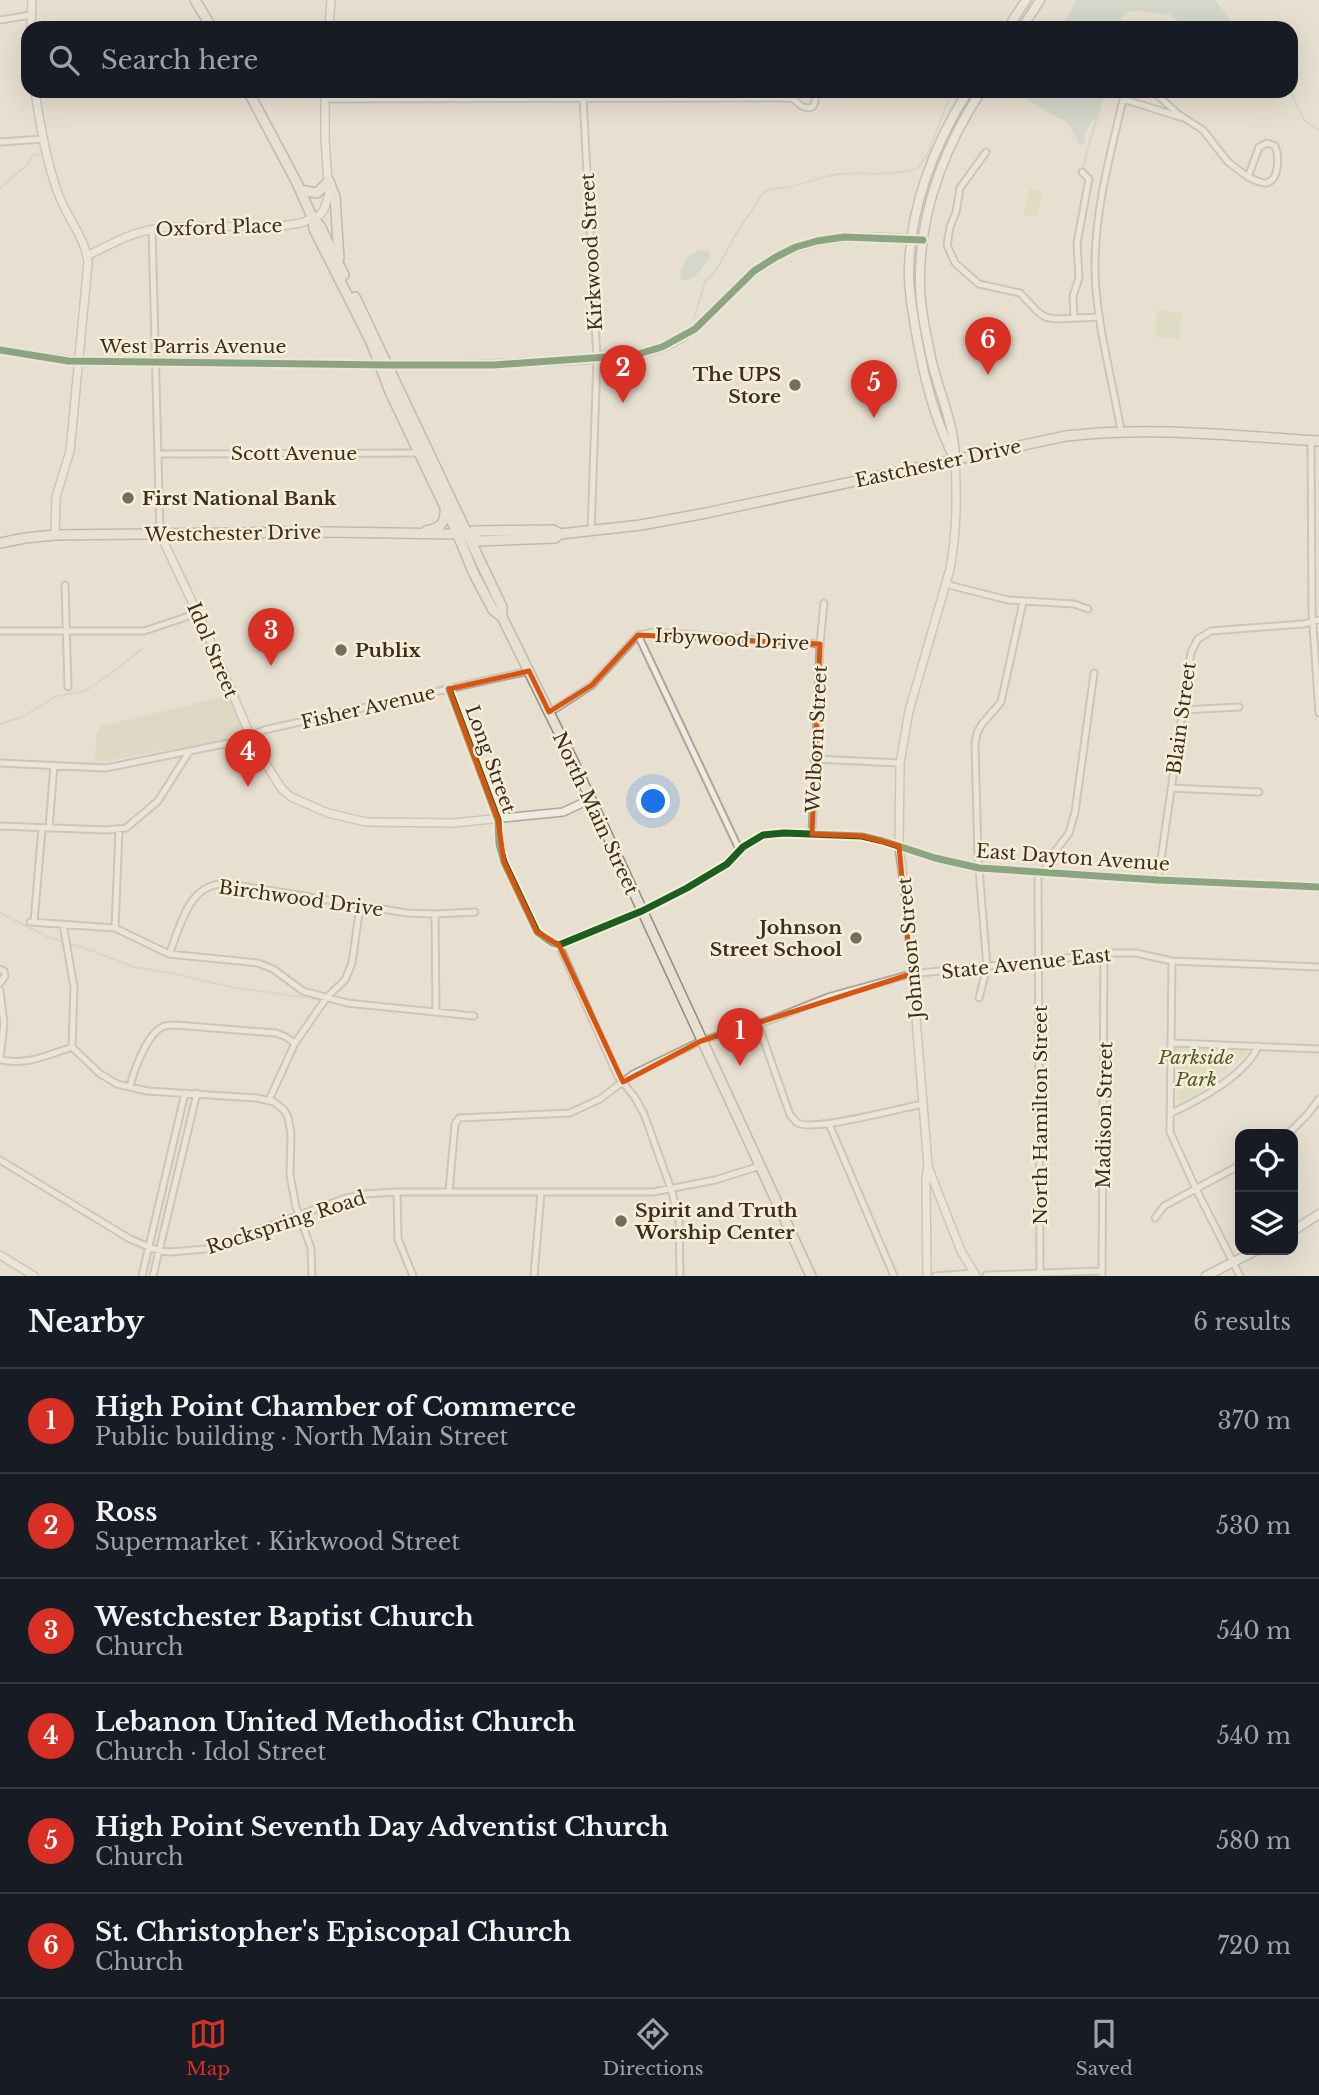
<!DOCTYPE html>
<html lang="en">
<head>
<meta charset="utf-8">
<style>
	:root { --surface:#171b24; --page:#242831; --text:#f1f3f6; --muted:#9ea1a6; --line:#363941; --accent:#d93025 }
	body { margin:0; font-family:"Libre Baskerville",serif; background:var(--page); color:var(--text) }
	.controls { position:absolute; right:21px; bottom:21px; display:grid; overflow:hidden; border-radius:14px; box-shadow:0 7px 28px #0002 }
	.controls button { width:63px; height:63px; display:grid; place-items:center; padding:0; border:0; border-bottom:2px solid var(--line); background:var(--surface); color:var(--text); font:35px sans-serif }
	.you { position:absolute; left:654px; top:802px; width:24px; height:24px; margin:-18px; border:5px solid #fff; border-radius:50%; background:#1a73e8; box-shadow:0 0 0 10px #1a73e833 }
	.badge { display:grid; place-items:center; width:46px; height:46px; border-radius:50%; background:var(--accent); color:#fff; font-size:23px; font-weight:700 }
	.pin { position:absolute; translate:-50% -58px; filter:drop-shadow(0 2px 4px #0008) }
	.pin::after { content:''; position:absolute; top:37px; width:24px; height:21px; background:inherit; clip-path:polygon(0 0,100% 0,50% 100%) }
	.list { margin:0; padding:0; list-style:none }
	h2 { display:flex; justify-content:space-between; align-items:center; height:91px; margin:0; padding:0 28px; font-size:30px }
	h2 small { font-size:23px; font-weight:400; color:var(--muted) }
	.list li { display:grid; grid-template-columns:46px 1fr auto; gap:21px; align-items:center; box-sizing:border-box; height:105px; padding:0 28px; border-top:2px solid var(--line) }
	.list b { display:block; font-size:26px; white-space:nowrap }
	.list p { margin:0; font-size:23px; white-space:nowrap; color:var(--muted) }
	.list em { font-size:23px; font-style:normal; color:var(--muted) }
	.icon { flex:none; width:38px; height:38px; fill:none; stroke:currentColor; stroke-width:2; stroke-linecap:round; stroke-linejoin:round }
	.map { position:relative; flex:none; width:1319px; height:1276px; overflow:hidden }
	.search { position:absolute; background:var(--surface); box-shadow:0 7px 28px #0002; left:21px; right:21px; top:21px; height:77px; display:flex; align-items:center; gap:18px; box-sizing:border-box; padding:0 24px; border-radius:21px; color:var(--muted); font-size:26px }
	.sheet { height:721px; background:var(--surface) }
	nav { display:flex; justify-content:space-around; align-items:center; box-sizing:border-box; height:98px; border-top:2px solid var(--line); background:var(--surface); font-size:19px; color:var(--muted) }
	nav a { display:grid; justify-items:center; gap:4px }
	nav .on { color:var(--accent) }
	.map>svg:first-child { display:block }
</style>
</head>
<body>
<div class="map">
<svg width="1319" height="1276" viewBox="0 0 1319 1276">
	<rect width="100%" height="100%" fill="#e7e0d1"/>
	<!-- green -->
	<path fill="#d6d7b3" d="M 1030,188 L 1044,192 L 1036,217 L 1023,214 Z
		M 1157,310 L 1182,313 L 1179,339 L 1155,337 Z
		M 1176,1047 L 1247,1049 L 1245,1055 L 1196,1095 L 1177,1102 Z"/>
	<!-- cemetery -->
	<path fill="#d1d1b3" d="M 228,695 L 242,728 L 242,733 L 224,740 L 95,763 L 96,733 L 102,726 Z"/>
	<!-- water -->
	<path fill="#bcccc2" d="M 1077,0 L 1215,0 L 1237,28 L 1185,28 L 1172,15 L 1137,11 L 1130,11 L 1121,18 L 1118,28 L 1060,28 Z
		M 1011,91 L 1105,91 L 1098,115 L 1089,125 L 1086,132 L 1084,144 L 1080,146 L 1069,124 Z
		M 700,250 L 709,252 L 710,256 C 703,266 698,276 687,281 L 681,279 C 678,266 688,254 700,250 Z"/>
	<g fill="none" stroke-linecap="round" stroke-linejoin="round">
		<!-- stream -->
		<path stroke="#bcccc2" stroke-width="2" d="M 1290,91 L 1304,120 L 1319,131
			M 1083,168 C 1088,142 1099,117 1104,91
			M 0,188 L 28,164 L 32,156 L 41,154
			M 694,318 L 705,282 L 718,267 L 736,234 L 764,192 C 772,187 781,189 790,187 C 807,183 822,176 839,174 C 865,172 892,176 917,169 L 927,155 L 952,91
			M 0,724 L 22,717 L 57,696 L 85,691 L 113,672 L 142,649
			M 0,913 L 46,936 L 63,942
			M 69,944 L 83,947 L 133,967 L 176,974 L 231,987 L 322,1000
			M 1003,974 L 1003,969"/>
		<!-- minor casing -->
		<g stroke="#ada599" stroke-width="9">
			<path id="minor" d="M 0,20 L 31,15
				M 1153,91 L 1178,114 L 1203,130 L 1228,162 L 1248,177
				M 583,98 L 597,359 L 591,532
				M 791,98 L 800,91
				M 325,99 L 780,98 C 784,98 789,98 793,99 C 800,103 796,104 804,107 C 816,111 817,99 813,91
				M 1123,99 L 1180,117
				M 0,142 L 44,139
				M 1267,143 L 1275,146 C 1279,155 1280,182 1265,183 C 1260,183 1253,179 1248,177 L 1259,147 Z
				M 986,152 L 960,188 L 956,212 L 950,227 L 947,245 L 955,263 L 979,284 L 1020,293 L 1037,311 L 1045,317 L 1055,319 L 1100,317
				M 152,229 L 160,534
				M 1074,318 L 1073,296 L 1079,278 L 1077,243 L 1089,179 L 1082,172
				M 0,350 L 79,361
				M 1121,431 C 1112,378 1095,319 1095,266 C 1095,206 1112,149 1125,91
				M 1311,440 L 1312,611 L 1319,713
				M 159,454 L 419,453
				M 945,584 L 1008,600 L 1074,604 L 1088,609
				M 65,585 L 68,687
				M 0,631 L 144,631 L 198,613
				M 638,635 L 740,851
				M 449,689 L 498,820 L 499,844 L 504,862 L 537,932 L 552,943 L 559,945 L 642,911 L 687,888 L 727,864 L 743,847 L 763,835 L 784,833 L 862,836 L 883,841 L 935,858 L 979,868 L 1158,880 L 1319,887
				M 1182,710 L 1239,707
				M 549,713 L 592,685 L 638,635 L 654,632 L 820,644
				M 814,759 L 900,763
				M 0,763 L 106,768 L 239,741 L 264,730 L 529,671
				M 1171,788 L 1259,792
				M 0,826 L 107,830 L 126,828 L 158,801 L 189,752
				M 49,828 L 54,765
				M 812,834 L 820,644 L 824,603
				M 1158,880 L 1191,652 L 1198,639 L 1211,631 L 1303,624 L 1319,620
				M 435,914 L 436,1012
				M 30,922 L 115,928 L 169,954 L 258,963 L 273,969 L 303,991 L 347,1003 L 474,1016
				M 34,922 L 42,828
				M 63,924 L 74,987 L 72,1047
				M 115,928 L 119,830
				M 559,945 L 618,1077 L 634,1096 L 644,1114 L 671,1189 L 679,1219 L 680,1276
				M 169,954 C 182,923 189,880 230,884 L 407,913 L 435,914 L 475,912
				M 1172,961 L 1170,1132 L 1196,1189 L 1240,1276
				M 0,969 L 4,971 L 5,976 L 0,983
				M 0,990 L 4,1024 L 0,1059
				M 979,998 L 987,967 L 978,857 L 975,744 L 977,733 L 982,724 L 1001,702 L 1023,602
				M 758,1024 L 790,1115 C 792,1117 796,1122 798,1123 C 813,1132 901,1108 923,1104
				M 1172,1043 L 1319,1049
				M 0,1060 C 29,1065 45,1056 72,1047 L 99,1073 L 117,1084 L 147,1091 L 257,1098 L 274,1102 L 284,1110 L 288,1117 L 291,1134 L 290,1175 L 296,1207 L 311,1248 L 312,1276
				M 130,1087 C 133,1072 146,1038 159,1029 C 164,1025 169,1025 176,1025 L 276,1033 L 284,1036 L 295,1043
				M 269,1100 L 295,1043 L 327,997 L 345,980 L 352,963 L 360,906
				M 1171,1113 C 1198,1101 1247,1074 1258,1046
				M 829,1124 L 894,1276
				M 1288,1134 L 1307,1115 L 1319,1099
				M 0,1160 L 130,1239 L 154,1249 L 169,1252 L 206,1249 L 346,1198 L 365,1194 L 397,1192 L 653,1192 L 715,1180 L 760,1166
				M 397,1192 L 398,1239 L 413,1276
				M 449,1192 L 455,1124 L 459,1118 L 570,1113 L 600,1099 L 633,1074 L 701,1041 L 773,1019 L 828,997 L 911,974 L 1115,953 L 1136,953 L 1172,961 L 1319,967
				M 1155,1218 L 1164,1206 L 1240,1165
				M 986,1275 L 1102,1271
				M 142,1276 L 185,1093
				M 153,1276 L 197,1093
				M 534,1276 L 541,1193
				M 935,1276 L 974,1273
				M 1040,1276 L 1038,877 L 1044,872 L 1047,862 L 1069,833 L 1075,812 L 1094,673
				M 1102,1276 L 1104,955"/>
		</g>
		<!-- tertiary casing -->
		<g stroke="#ada599" stroke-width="10">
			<path id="tertiary" d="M 31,28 L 32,0
				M 329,28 L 331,0
				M 35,91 C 40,125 46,161 58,193 C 66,217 86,238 88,263 L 70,451 L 56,497 L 55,535
				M 87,256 C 117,241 135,230 169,227 L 281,226 L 301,223 L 320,215 L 324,209 L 329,195 L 325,140 L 325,91
				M 79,361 L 379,365
				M 387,365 C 445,365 503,364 562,361 C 595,359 631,359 662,348 C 695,335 715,309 739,285 C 791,233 855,233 923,240
				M 160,534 L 206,631 L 255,747 L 282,789 L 291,797 L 328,813 L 366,822 L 453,823 L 563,812 L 591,799
				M 928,1167 L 961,1251 L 976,1276
				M 0,1255 L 34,1276
				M 927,1276 L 926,1178 L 928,1166 L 907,907 L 899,846 L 900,763 L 909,711 L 950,569 C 957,530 957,498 955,460"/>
		</g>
		<!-- secondary casing -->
		<g stroke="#9c958a" stroke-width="11">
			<path id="secondary" d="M 1008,28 L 1026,0
				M 1022,28 L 1040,0
				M 955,457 C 954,422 938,391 931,358 C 926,333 920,308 920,283 C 919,214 944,148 981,91
				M 955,460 C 938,426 927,390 920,353 C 915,328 910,303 909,278 C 908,212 933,146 968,91
				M 1293,1231 L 1319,1214
				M 1206,1276 L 1257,1250"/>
		</g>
		<!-- primary casing -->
		<g stroke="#928b80" stroke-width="12">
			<path id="primary" d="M 195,0 L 212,28
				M 248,91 L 296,181 L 313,219 L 320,226 L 344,275
				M 300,190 L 317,193 L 329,181 L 335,197 L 339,258
				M 313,219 L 314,229 L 371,342 L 390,392 L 455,528 L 474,574 L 493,610 L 502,617 L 508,629 L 575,765 L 811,1276
				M 355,297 L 502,607 L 502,617
				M 426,531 C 439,528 445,525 445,511
				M 467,534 L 479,541 L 555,538 L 560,534 L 641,525 L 706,513 L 1066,436 C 1151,426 1235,436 1319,441
				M 0,543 L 25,538 L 55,535 L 327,532 L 457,534 L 476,531 L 553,530 L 560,534"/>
		</g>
		<!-- minor -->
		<use href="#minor" stroke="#efebe3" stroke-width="5"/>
		<!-- tertiary -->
		<use href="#tertiary" stroke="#efebe3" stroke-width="7"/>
		<!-- secondary -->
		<use href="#secondary" stroke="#efebe3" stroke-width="8"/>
		<!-- primary -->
		<use href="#primary" stroke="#e6e1d4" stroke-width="9"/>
		<!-- cycleway casing -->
		<g stroke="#f7eed8" stroke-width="11">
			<path id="cycleway" d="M 0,350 L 68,361 L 387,365 L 494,365 L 635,355 L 662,347 L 695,329 L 754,271 L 776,257 L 796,247 L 817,241 L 844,237 L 923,240
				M 449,689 L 498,820 L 499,844 L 504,862 L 537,932 L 552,943 L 559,945 L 642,911 L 687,888 L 727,864 L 743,847 L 763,835 L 784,833 L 862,836 L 883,841 L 935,858 L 979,868 L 1158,880 L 1319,887"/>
		</g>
		<!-- cycleway -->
		<use href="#cycleway" stroke="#1b5e20" stroke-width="7"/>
	</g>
	<!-- marked area -->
	<path d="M0 0H1319V1276H0ZM 638,635 L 820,644 L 812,834 L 862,836 L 899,846 L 911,974 L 701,1041 L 623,1082 L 559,945 L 537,932 L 504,862 L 498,820 L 449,689 L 529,671 L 549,712 L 592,685 Z" fill="#e7e0d1" fill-opacity=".55" fill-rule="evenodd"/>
	<path fill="none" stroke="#d7550e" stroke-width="5" stroke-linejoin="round" d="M 638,635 L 820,644 L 812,834 L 862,836 L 899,846 L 911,974 L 701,1041 L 623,1082 L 559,945 L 537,932 L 504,862 L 498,820 L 449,689 L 529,671 L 549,712 L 592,685 Z"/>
	<!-- markers -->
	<g fill="#786c5e" stroke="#f7eed8" stroke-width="2.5">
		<circle cx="795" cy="385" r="7"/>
		<circle cx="128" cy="498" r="7"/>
		<circle cx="341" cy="650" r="7"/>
		<circle cx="856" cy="938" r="7"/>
		<circle cx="621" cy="1221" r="7"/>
	</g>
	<g text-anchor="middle" stroke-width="5" stroke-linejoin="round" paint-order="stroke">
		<!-- street labels -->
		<g font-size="19" fill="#3d2e20" stroke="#f7eed8">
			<text transform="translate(219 227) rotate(-2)" y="7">Oxford Place</text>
			<text transform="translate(591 252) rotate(-93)" y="7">Kirkwood Street</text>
			<text x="193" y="353">West Parris Avenue</text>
			<text x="294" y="460">Scott Avenue</text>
			<text transform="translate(938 463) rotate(-12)" y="7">Eastchester Drive</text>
			<text transform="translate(233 533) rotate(-1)" y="7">Westchester Drive</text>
			<text transform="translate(732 639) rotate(3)" y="7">Irbywood Drive</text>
			<text transform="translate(213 650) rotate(67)" y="7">Idol Street</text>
			<text transform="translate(368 707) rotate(-13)" y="7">Fisher Avenue</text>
			<text transform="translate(1181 718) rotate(-82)" y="7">Blain Street</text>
			<text transform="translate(816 739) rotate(-87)" y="7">Welborn Street</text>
			<text transform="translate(491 759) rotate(70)" y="7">Long Street</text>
			<text transform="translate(596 813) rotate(65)" y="7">North Main Street</text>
			<text transform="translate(1073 857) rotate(4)" y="7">East Dayton Avenue</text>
			<text transform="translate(301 898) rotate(8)" y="7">Birchwood Drive</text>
			<text transform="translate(910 948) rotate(-95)" y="7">Johnson Street</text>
			<text transform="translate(1026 963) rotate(-6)" y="7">State Avenue East</text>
			<text transform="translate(1040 1115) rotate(-90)" y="7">North Hamilton Street</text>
			<text transform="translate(1104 1115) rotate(-89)" y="7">Madison Street</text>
			<text transform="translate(286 1222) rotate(-18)" y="7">Rockspring Road</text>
		</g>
		<!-- poi labels -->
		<g font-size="19" font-weight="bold" fill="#3d2e20" stroke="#f7eed8" text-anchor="start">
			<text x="781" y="381" text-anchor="end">The UPS<tspan x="781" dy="22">Store</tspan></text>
			<text x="142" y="505">First National Bank</text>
			<text x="355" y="657">Publix</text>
			<text x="842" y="934" text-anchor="end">Johnson<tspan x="842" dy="22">Street School</tspan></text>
			<text x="635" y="1217">Spirit and Truth<tspan x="635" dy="22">Worship Center</tspan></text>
		</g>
		<!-- park labels -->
		<g font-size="19" font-style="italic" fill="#4d5a26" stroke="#f7eed8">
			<text x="1196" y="1064">Parkside<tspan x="1196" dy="22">Park</tspan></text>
		</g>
	</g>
</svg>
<div class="controls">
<button><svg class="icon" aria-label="locate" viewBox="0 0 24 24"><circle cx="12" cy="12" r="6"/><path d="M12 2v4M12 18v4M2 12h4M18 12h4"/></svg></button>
<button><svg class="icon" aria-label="layers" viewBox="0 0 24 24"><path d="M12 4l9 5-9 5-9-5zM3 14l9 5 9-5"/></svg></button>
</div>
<div class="you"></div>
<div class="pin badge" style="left:740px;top:1066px">1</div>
<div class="pin badge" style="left:623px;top:403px">2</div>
<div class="pin badge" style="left:271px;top:666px">3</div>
<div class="pin badge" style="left:248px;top:787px">4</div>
<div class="pin badge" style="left:874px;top:418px">5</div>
<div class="pin badge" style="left:988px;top:375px">6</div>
<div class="search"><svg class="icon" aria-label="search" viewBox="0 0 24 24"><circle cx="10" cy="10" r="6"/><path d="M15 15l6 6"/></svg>Search here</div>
</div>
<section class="sheet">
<h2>Nearby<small>6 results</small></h2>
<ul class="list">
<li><span class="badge">1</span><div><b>High Point Chamber of Commerce</b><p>Public building · North Main Street</p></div><em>370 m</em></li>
<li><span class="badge">2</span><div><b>Ross</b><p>Supermarket · Kirkwood Street</p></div><em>530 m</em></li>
<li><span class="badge">3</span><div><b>Westchester Baptist Church</b><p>Church</p></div><em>540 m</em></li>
<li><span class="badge">4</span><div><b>Lebanon United Methodist Church</b><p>Church · Idol Street</p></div><em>540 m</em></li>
<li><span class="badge">5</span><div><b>High Point Seventh Day Adventist Church</b><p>Church</p></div><em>580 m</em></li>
<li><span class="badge">6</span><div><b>St. Christopher's Episcopal Church</b><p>Church</p></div><em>720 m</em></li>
</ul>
</section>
<nav>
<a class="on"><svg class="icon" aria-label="map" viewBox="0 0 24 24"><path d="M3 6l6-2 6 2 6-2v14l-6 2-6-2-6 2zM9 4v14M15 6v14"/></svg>Map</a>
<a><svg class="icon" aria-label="directions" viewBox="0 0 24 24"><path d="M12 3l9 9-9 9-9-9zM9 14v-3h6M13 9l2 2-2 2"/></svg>Directions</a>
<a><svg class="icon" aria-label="saved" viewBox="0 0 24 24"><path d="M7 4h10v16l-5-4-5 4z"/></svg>Saved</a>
</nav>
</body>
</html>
